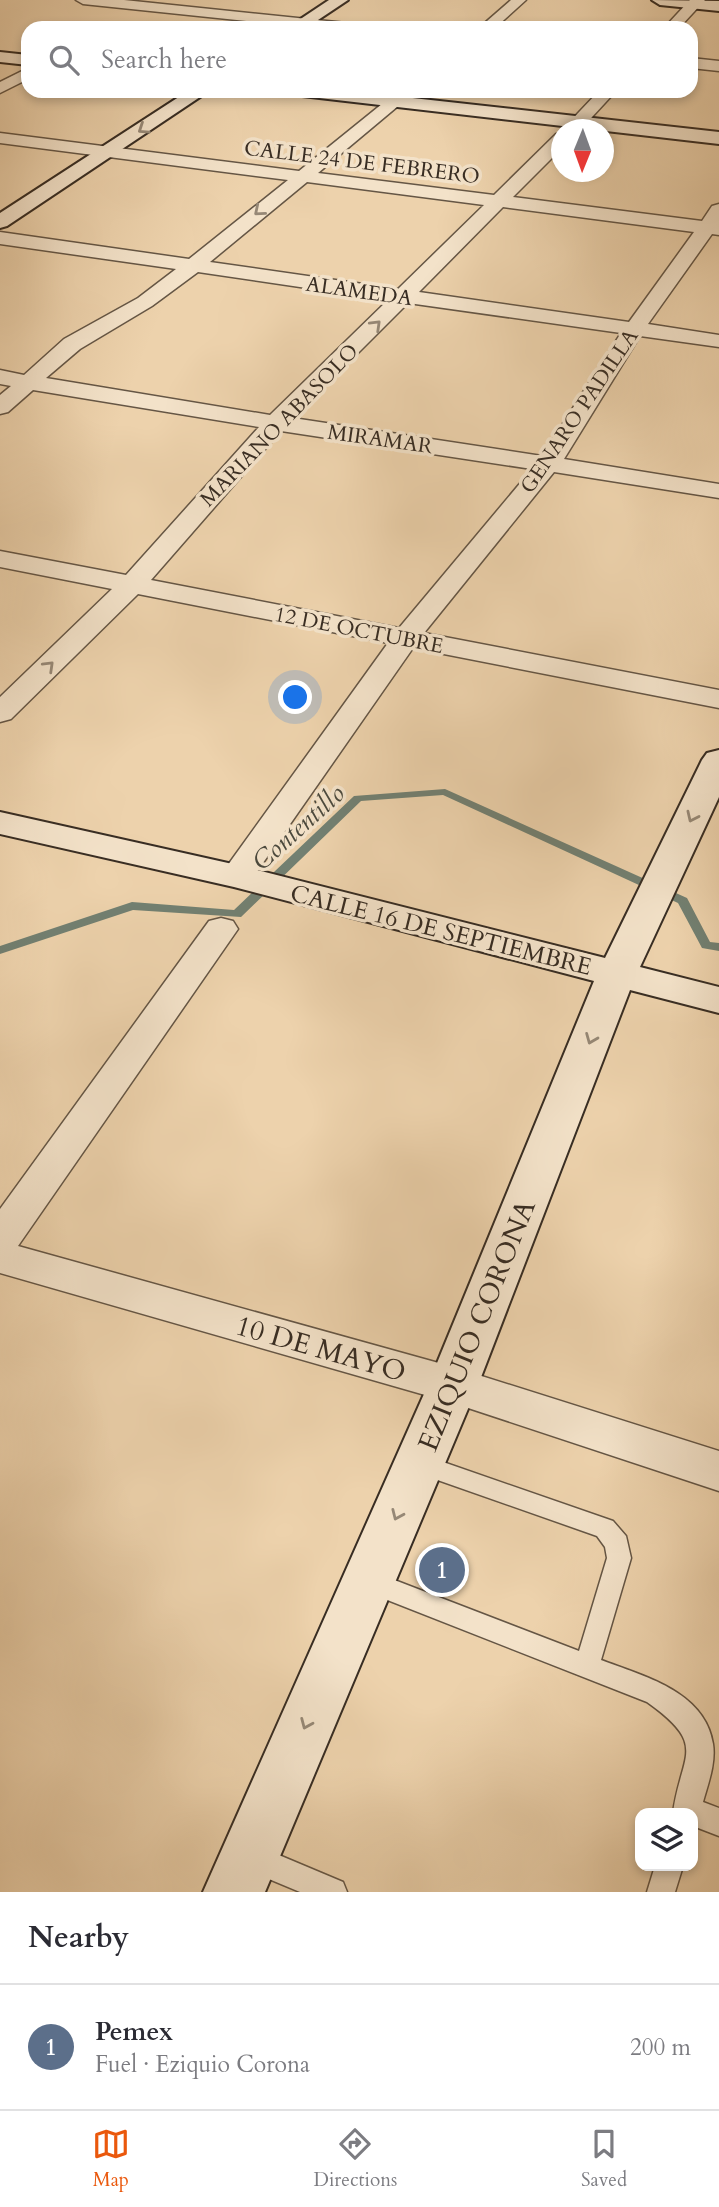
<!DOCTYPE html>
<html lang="en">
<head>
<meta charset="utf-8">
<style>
	:root { --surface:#fff; --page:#f7f7f7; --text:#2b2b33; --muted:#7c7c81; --line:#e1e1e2; --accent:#ea580c }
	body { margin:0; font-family:Cardo,serif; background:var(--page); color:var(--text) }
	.controls { position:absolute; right:21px; bottom:21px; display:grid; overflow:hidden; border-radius:14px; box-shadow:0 4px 10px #0003 }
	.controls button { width:63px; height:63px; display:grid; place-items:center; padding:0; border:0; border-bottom:2px solid var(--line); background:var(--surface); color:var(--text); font:35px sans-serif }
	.compass { position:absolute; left:551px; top:119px; width:63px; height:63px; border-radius:50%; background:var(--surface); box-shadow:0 4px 10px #0003; rotate:181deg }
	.you { position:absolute; left:296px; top:698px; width:24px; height:24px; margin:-18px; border:5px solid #fff; border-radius:50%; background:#1a73e8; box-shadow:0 0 0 10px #1a73e833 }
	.badge { display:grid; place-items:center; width:46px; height:46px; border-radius:50%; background:var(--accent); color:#fff; font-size:23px; font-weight:700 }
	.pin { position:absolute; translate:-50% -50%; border:4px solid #fff; box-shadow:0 2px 7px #0006 }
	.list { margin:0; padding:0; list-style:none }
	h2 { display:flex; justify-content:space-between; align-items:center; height:91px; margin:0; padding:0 28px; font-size:30px }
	h2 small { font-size:23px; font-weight:400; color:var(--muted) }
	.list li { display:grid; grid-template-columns:46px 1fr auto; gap:21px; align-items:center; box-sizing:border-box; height:126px; padding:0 28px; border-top:2px solid var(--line) }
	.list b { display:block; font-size:26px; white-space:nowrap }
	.list p { margin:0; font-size:23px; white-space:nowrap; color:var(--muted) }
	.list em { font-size:23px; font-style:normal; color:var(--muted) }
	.icon { flex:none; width:38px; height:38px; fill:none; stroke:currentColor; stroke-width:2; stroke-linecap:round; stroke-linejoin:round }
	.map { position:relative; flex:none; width:719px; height:1892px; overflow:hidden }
	.search { position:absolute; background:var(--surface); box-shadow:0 4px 10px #0003; left:21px; right:21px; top:21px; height:77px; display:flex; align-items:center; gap:18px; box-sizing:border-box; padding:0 24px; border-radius:21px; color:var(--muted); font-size:26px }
	.sheet { height:217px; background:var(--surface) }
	nav { display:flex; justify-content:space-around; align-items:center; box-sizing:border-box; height:98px; border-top:2px solid var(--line); background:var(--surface); font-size:19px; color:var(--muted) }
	nav a { display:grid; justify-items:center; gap:4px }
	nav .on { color:var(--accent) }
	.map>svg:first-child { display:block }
</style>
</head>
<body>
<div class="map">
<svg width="719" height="1892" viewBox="0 0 719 1892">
	<rect width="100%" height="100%" fill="#edd2ac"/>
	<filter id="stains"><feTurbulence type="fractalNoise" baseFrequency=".00286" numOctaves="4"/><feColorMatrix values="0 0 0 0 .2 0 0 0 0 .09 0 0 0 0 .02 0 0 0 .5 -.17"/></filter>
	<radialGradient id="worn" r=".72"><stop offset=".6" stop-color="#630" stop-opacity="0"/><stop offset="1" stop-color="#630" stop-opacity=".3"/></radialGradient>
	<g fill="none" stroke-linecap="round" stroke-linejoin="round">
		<!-- stream -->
		<path fill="#728072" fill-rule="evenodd" d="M 445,789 L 687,898 L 710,942 L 719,943 L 719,951 L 702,948 L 678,903 L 443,795 L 361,801 L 241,917 L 133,910 L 0,954 L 0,946 L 132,902 L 234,910 L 354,796 Z"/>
		<!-- lane casing -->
		<g stroke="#655645" stroke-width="3">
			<path id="lane" d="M 420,1454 L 613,1521 L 626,1536 L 631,1558 L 601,1660 C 643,1676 705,1691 713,1744 C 716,1763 708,1784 703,1802 L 719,1808 L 719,1836 L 693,1826 L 693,1813 L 673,1813 C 681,1753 709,1746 647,1702 L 362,1590 L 359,1582 L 362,1574 L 371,1571 L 579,1651 L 607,1558 L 605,1547 L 597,1536 L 412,1471 L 408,1464 L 412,1457 Z
				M 255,1845 L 343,1882 L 347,1892 L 300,1892 L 245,1869 L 241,1859 L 245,1849 Z
				M 655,1866 L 683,1866 L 675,1892 L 647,1892 Z"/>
		</g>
		<!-- street casing -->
		<g stroke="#655645" stroke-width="3">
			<path id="street" d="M 76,0 L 124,0 L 356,24 L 363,28 L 314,28 L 83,4 Z
				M 511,0 L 526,0 L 495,28 L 479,28 Z
				M 690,0 L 705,0 L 679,28 L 664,28 Z
				M 691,58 L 719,61 L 719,71 L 691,68 Z
				M 28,68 L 28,79 L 0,93 L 0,82 Z
				M 398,91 L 416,91 L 318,173 L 494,195 L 556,134 L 562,133 L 562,148 L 513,197 L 702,221 L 712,206 L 719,204 L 719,235 L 712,234 L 648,324 L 719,335 L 719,347 L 640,336 L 564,459 L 719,484 L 719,498 L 554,472 L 424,633 L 719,690 L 719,708 L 413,648 L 249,883 L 237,886 L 225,883 L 220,876 L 388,643 L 138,594 L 11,719 L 0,722 L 0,697 L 112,589 L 0,567 L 0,551 L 126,575 L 259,427 L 33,390 L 8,412 L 0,414 L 0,395 L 11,386 L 0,384 L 0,370 L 24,375 L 64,339 L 138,298 L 176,269 L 0,244 L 0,232 L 189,259 L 288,180 L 0,143 L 0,133 L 299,171 ZM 307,182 L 484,205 L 398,289 L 210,262 ZM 503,207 L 694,232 L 629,322 L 419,292 ZM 198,272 L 388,300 L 270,415 L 46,378 L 80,349 L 152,306 ZM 408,303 L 621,333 L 542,456 L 293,418 ZM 281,431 L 532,469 L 399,628 L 151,580 Z
				M 599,91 L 616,91 L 580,130 L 562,130 Z
				M 221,918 L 233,921 L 238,929 L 18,1246 L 453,1367 L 719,1451 L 719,1491 L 453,1403 L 0,1273 L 0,1209 L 209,921 Z"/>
		</g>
		<!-- secondary casing -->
		<g stroke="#382d23" stroke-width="4">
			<path id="secondary" d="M 329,0 L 348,0 L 306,28 L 287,28 Z
				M 652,0 L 719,1 L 719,11 L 660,5 Z
				M 0,52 L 28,55 L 28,65 L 0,62 Z
				M 188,91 L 209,91 L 7,226 L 0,228 L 0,213 Z
				M 293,91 L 349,91 L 719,132 L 719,144 L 302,96 Z
				M 719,750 L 719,797 L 640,967 L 719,987 L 719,1013 L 630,990 L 478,1385 L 265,1892 L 203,1892 L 428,1385 L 594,981 L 234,887 L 0,834 L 0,812 L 237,865 L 605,958 L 702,760 L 707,753 Z"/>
		</g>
		<!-- lane -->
		<use href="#lane" fill="#f3e2c9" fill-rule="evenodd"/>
		<!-- street -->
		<use href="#street" fill="#f3e2c9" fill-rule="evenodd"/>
		<!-- secondary -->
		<use href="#secondary" fill="#f3e2c9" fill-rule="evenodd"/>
	</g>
	<!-- one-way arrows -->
	<defs><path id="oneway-chevron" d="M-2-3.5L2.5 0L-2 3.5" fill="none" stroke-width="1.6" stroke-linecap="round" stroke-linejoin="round" transform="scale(1.75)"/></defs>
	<g stroke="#968876">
		<use href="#oneway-chevron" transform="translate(143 129) rotate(146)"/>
		<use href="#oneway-chevron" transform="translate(259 211) rotate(140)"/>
		<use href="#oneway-chevron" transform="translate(376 325) rotate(-44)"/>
		<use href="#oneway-chevron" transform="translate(49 666) rotate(-44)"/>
		<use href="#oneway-chevron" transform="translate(692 817) rotate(115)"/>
		<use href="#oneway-chevron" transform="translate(591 1039) rotate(112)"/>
		<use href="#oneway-chevron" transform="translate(397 1515) rotate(114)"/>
		<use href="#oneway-chevron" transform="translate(306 1724) rotate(113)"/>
	</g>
	<g text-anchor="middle" stroke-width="7" stroke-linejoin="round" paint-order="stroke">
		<!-- far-street labels -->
		<g font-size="21" fill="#382d23" stroke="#f3e2c9">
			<text transform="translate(362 162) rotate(7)" y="7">CALLE 24 DE FEBRERO</text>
			<text transform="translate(359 291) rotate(8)" y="7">ALAMEDA</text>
			<text transform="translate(579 411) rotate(-56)" y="7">GENARO PADILLA</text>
			<text transform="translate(279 425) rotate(-46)" y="7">MARIANO ABASOLO</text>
			<text transform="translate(380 439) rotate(8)" y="7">MIRAMAR</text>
			<text transform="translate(359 630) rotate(11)" y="7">12 DE OCTUBRE</text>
		</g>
		<!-- street labels -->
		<g font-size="24" fill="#382d23" stroke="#f3e2c9">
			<text transform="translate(441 930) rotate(14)" y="8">CALLE 16 DE SEPTIEMBRE</text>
		</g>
		<!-- water labels -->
		<g font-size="26" font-style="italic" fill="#4b493d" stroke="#f3e2c9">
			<text transform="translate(298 827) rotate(-42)" y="9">Contentillo</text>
		</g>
		<!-- near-street labels -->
		<g font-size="28" fill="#382d23" stroke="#f3e2c9">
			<text transform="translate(476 1325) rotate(-68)" y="10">EZIQUIO CORONA</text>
			<text transform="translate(321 1348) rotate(16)" y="10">10 DE MAYO</text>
		</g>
	</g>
	<rect width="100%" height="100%" filter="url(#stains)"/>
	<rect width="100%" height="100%" fill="url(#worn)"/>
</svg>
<div class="controls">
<button><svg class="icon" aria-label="layers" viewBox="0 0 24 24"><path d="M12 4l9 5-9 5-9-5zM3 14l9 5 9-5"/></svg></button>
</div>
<svg class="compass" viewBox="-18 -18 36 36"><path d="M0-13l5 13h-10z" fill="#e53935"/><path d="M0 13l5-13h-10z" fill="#7c7c81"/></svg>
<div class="you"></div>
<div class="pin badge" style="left:442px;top:1570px;background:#5c6f8a">1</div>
<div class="search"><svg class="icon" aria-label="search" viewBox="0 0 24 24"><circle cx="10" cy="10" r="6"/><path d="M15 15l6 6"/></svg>Search here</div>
</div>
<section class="sheet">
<h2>Nearby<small></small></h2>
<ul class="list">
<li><span class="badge" style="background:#5c6f8a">1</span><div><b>Pemex</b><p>Fuel · Eziquio Corona</p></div><em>200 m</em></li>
</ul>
</section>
<nav>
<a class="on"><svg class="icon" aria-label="map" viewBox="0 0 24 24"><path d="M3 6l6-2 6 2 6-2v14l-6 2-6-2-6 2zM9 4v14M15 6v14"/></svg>Map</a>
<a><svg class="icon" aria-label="directions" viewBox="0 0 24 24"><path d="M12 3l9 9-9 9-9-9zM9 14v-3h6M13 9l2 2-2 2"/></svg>Directions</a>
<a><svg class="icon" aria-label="saved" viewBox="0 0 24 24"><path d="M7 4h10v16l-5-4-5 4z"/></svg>Saved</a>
</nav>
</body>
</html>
